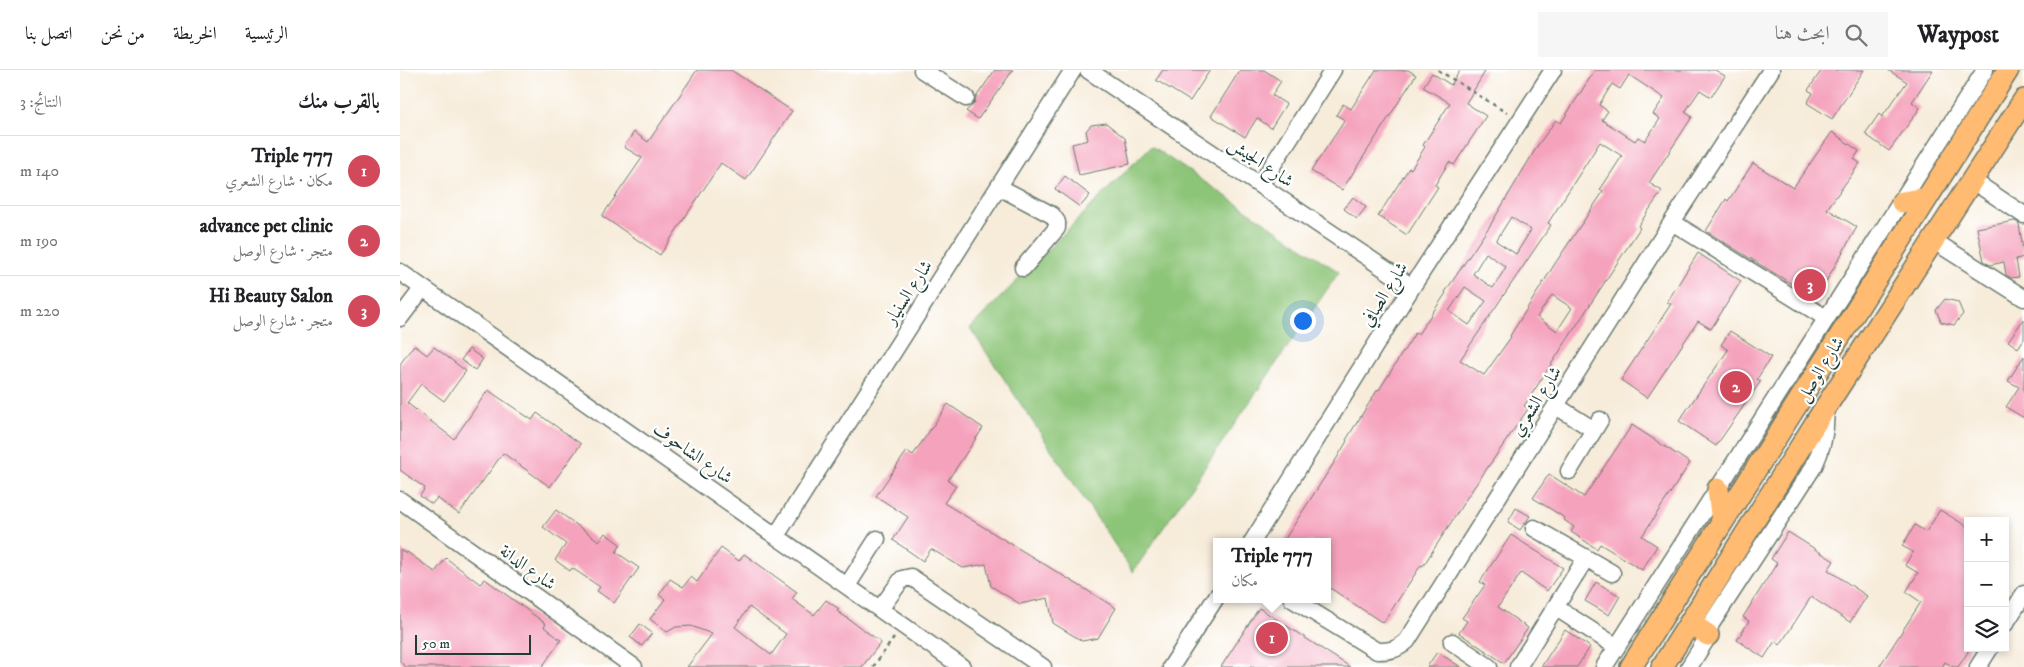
<!DOCTYPE html>
<html lang="ar">
<head>
<meta charset="utf-8">
<style>
	:root { --surface:#fff; --page:#f6f6f6; --text:#202124; --muted:#757577; --line:#e0e0e0; --accent:#d1495b }
	body { margin:0; font-family:"IM FELL DW Pica",Amiri,serif; background:var(--page); color:var(--text); direction:rtl }
	.controls { position:absolute; right:15px; bottom:15px; display:grid; overflow:hidden; border-radius:0px; box-shadow:0 2px 8px #0003 }
	.controls button { width:45px; height:45px; display:grid; place-items:center; padding:0; border:0; border-bottom:1px solid var(--line); background:var(--surface); color:var(--text); font:25px sans-serif }
	.scale { position:absolute; left:15px; bottom:12px; width:116px; box-sizing:border-box; padding-left:5px; border:2px solid #1f3d34; border-top:0; font-size:14px; line-height:18px; white-space:nowrap; color:#1f3d34; -webkit-text-stroke:4px #fff; paint-order:stroke }
	.you { position:absolute; left:902px; top:250px; width:18px; height:18px; margin:-12px; border:4px solid #fff; border-radius:50%; background:#1a73e8; box-shadow:0 0 0 8px #1a73e833 }
	.badge { display:grid; place-items:center; width:32px; height:32px; border-radius:50%; background:var(--accent); color:#fff; font-size:16px; font-weight:700 }
	.pin { position:absolute; translate:-50% -50%; border:2px solid #fff; box-shadow:0 1px 5px #0006 }
	.popup { position:absolute; left:813px; top:468px; width:118px; height:65px; box-sizing:border-box; display:grid; place-content:center; border-radius:0px; background:var(--surface); filter:drop-shadow(0 1px 4px #0005); font-size:16px; white-space:nowrap; color:var(--muted) }
	.popup b { font-size:19px; color:var(--text) }
	.popup::after { content:''; position:absolute; left:50%; top:100%; margin-left:-10px; border:10px solid transparent; border-top-color:var(--surface) }
	.list { margin:0; padding:0; list-style:none }
	h2 { display:flex; justify-content:space-between; align-items:center; height:65px; margin:0; padding:0 20px; font-size:21px }
	h2 small { font-size:16px; font-weight:400; color:var(--muted) }
	.list li { display:grid; grid-template-columns:32px 1fr auto; gap:15px; align-items:center; box-sizing:border-box; height:70px; padding:0 20px; border-top:1px solid var(--line) }
	.list b { display:block; font-size:19px; white-space:nowrap }
	.list p { margin:0; font-size:16px; white-space:nowrap; color:var(--muted) }
	.list em { font-size:16px; font-style:normal; color:var(--muted) }
	.icon { flex:none; width:28px; height:28px; fill:none; stroke:currentColor; stroke-width:2; stroke-linecap:round; stroke-linejoin:round }
	.map { position:relative; flex:none; width:1624px; height:597px; overflow:hidden; direction:ltr }
	header { display:flex; align-items:center; gap:30px; box-sizing:border-box; height:70px; padding:0 25px; background:var(--surface); border-bottom:1px solid var(--line) }
	header strong { font-size:24px }
	nav { display:flex; gap:28px; margin-inline-start:auto; font-size:18px }
	.search { width:350px; height:45px; background:var(--page); display:flex; align-items:center; gap:12px; box-sizing:border-box; padding:0 18px; border-radius:0px; color:var(--muted); font-size:19px }
	main { display:flex }
	aside { flex:1; background:var(--surface) }
	.map>svg:first-child { display:block }
</style>
</head>
<body>
<header>
<strong>Waypost</strong>
<div class="search"><svg class="icon" aria-label="search" viewBox="0 0 24 24"><circle cx="10" cy="10" r="6"/><path d="M15 15l6 6"/></svg>ابحث هنا</div>
<nav><a>الرئيسية</a><a>الخريطة</a><a>من نحن</a><a>اتصل بنا</a></nav>
</header>
<main>
<div class="map">
<svg width="1624" height="597" viewBox="0 0 1624 597">
	<rect width="100%" height="100%" fill="#fff"/>
	<filter id="ink" filterUnits="userSpaceOnUse"><feTurbulence type="fractalNoise" baseFrequency=".02" numOctaves="2"/><feDisplacementMap in="SourceGraphic" scale="10" xChannelSelector="R" yChannelSelector="G"/><feConvolveMatrix kernelMatrix="1 2 1 2 8 2 1 2 1" color-interpolation-filters="sRGB"/></filter>
	<filter id="wash" filterUnits="userSpaceOnUse"><feTurbulence type="fractalNoise" baseFrequency=".0096" numOctaves="4" result="noise"/><feDisplacementMap in="SourceGraphic" scale="20" xChannelSelector="R" yChannelSelector="G"/><feGaussianBlur stdDeviation="1.12" result="paint"/><feColorMatrix in="noise" values="0 0 0 0 0 0 0 0 0 0 0 0 0 0 0 0 0 1.4 0 .05"/><feComposite in="paint" operator="in"/></filter>
	<g filter="url(#wash)">
		<rect width="100%" height="100%" fill="#f7ecda"/>
		<!-- green -->
		<path fill="#8dc578" stroke="#568156" d="M 751,76 L 939,202 L 733,502 L 570,258 Z"/>
		<g id="blocks">
			<!-- building -->
			<path fill="#f5a3bd" fill-rule="evenodd" d="M 297,0 L 331,0 L 392,41 L 346,110 L 321,93 L 260,185 L 202,146 L 242,88 L 224,77 L 234,62 L 248,72 Z
				M 595,0 L 613,0 L 578,49 L 566,41 L 574,34 L 576,27 Z
				M 763,0 L 810,0 L 790,31 L 756,10 Z
				M 840,0 L 864,0 L 881,11 L 872,25 L 886,34 L 871,58 L 857,48 L 845,67 L 811,46 Z
				M 976,0 L 1008,0 L 1016,5 L 942,120 L 911,101 L 945,50 L 936,45 L 943,34 L 951,39 Z
				M 1060,0 L 1086,0 L 1066,33 L 1086,46 L 1054,95 L 1049,92 L 1035,115 L 1038,117 L 1007,165 L 978,146 L 1009,98 L 1011,99 L 1025,77 L 1023,75 L 1050,33 L 1023,17 L 1032,3 L 1051,15 Z
				M 1195,0 L 1315,0 L 1325,6 L 1311,27 L 1300,20 L 1285,42 L 1292,47 L 1249,113 L 1262,121 L 1238,156 L 1240,158 L 1124,336 L 1128,339 L 1068,426 L 1023,496 L 1021,495 L 983,553 L 927,516 L 927,472 L 883,472 L 937,388 L 947,371 L 946,370 L 978,319 L 979,320 L 1015,263 L 1018,264 L 1046,223 L 1045,222 L 1091,154 L 1138,75 L 1156,50 L 1161,53 ZM 1229,5 L 1264,28 L 1253,44 L 1260,49 L 1245,71 L 1238,67 L 1235,71 L 1202,50 L 1208,41 L 1199,35 L 1212,14 L 1220,19 ZM 1200,72 L 1222,86 L 1200,120 L 1203,122 L 1156,192 L 1110,266 L 1111,267 L 1084,305 L 1060,290 L 1151,155 L 1148,153 ZM 1111,147 L 1131,160 L 1116,184 L 1096,171 ZM 1086,183 L 1106,197 L 1093,218 L 1073,204 ZM 1065,217 L 1086,231 L 1069,255 L 1049,241 ZM 1152,225 L 1172,238 L 1157,261 L 1137,247 Z
				M 1422,0 L 1464,0 L 1432,49 L 1407,33 L 1413,23 L 1408,20 Z
				M 1488,0 L 1533,0 L 1512,32 L 1520,38 L 1489,81 L 1465,64 L 1479,44 L 1482,47 L 1507,12 Z
				M 706,53 L 725,68 L 730,94 L 679,105 L 672,74 L 688,70 L 686,61 L 691,55 Z
				M 1432,62 L 1459,81 L 1454,89 L 1460,93 L 1427,139 L 1457,157 L 1416,229 L 1306,161 L 1326,129 L 1328,131 L 1353,93 L 1393,118 Z
				M 665,106 L 690,125 L 680,137 L 655,119 Z
				M 953,127 L 966,137 L 957,149 L 944,139 Z
				M 1615,151 L 1619,154 L 1624,187 L 1616,189 L 1619,207 L 1611,208 L 1606,205 L 1604,192 L 1590,195 L 1584,191 L 1577,158 Z
				M 1298,183 L 1341,211 L 1311,259 L 1298,251 L 1247,328 L 1221,310 L 1271,234 L 1267,232 Z
				M 1545,229 L 1558,232 L 1563,244 L 1554,255 L 1541,252 L 1536,240 Z
				M 1624,249 L 1624,269 L 1618,278 L 1608,271 Z
				M 1330,261 L 1371,287 L 1357,309 L 1361,311 L 1316,376 L 1279,351 L 1328,280 L 1321,275 Z
				M 14,275 L 27,285 L 34,277 L 66,301 L 44,331 L 21,314 L 7,333 L 54,369 L 88,320 L 132,350 L 137,343 L 181,374 L 150,417 L 103,383 L 59,444 L 37,428 L 32,434 L 20,426 L 25,418 L 0,400 L 0,294 Z
				M 69,279 L 83,289 L 75,300 L 61,290 Z
				M 1624,286 L 1624,348 L 1606,337 L 1619,317 L 1608,311 Z
				M 548,334 L 583,358 L 548,410 L 556,416 L 544,433 L 716,538 L 698,568 L 682,571 L 653,553 L 648,528 L 620,534 L 591,516 L 586,494 L 563,498 L 531,479 L 523,491 L 493,470 L 508,447 L 476,426 L 507,381 L 513,385 Z
				M 1232,355 L 1290,393 L 1242,466 L 1257,476 L 1242,500 L 1200,474 L 1197,479 L 1171,462 L 1174,457 L 1164,450 L 1165,448 L 1133,428 L 1149,404 L 1184,427 Z
				M 1116,438 L 1130,446 L 1120,460 L 1108,452 Z
				M 156,440 L 199,471 L 205,463 L 221,475 L 216,482 L 239,498 L 214,533 L 197,521 L 200,517 L 172,498 L 170,501 L 155,490 L 166,474 L 143,457 Z
				M 1540,440 L 1568,457 L 1568,582 L 1558,597 L 1553,597 L 1545,592 L 1542,597 L 1479,597 L 1521,532 L 1506,522 L 1518,503 L 1505,495 L 1513,482 L 1502,476 L 1515,455 L 1526,462 Z
				M 1388,462 L 1434,491 L 1428,500 L 1467,526 L 1450,552 L 1411,527 L 1380,575 L 1375,571 L 1364,588 L 1337,570 L 1349,551 L 1343,547 L 1377,493 L 1371,489 Z
				M 1111,465 L 1163,498 L 1147,521 L 1121,503 L 1098,537 L 1128,558 L 1104,593 L 1059,563 L 1067,551 L 1062,548 L 1085,515 L 1080,512 Z
				M 321,478 L 339,491 L 344,484 L 397,522 L 392,529 L 414,545 L 426,530 L 439,539 L 437,541 L 481,572 L 462,597 L 287,597 L 312,564 L 291,556 L 276,557 L 267,562 L 250,549 L 265,529 L 259,525 L 270,509 L 283,517 L 291,507 L 297,512 ZM 349,537 L 386,564 L 371,585 L 335,557 Z
				M 0,479 L 6,484 L 7,482 L 35,502 L 46,488 L 80,514 L 85,509 L 146,554 L 144,557 L 161,570 L 142,597 L 6,597 L 0,592 Z
				M 1196,512 L 1220,526 L 1209,545 L 1185,531 Z
				M 859,538 L 950,597 L 821,597 Z
				M 240,554 L 252,563 L 242,576 L 230,567 Z
				M 1165,560 L 1190,577 L 1177,597 L 1141,597 Z
				M 1037,582 L 1061,597 L 1027,597 Z"/>
		</g>
	</g>
	<g filter="url(#ink)">
		<use href="#blocks" fill-opacity="0" stroke="#6b7a6e" stroke-width="1"/>
		<g fill="none" stroke-linecap="round" stroke-linejoin="round">
			<!-- minor casing -->
			<g stroke="#6b7a6e" stroke-width="19">
				<path id="minor" d="M 522,0 L 566,28
					M 688,0 L 1012,217
					M 1573,111 L 1624,145
					M 860,115 L 933,0
					M 599,117 L 652,145 L 657,152 L 657,158 L 623,198
					M 1272,152 L 1426,248
					M 1534,171 L 1624,228
					M 0,202 L 562,597
					M 0,248 L 22,219
					M 1156,336 L 1194,360
					M 1169,401 L 1200,350
					M 0,430 L 234,597
					M 1134,458 L 1212,503
					M 376,466 L 673,0
					M 852,472 L 1012,217 L 1153,0
					M 447,516 L 477,469
					M 892,529 L 977,581 C 990,581 997,580 1007,571 L 1272,152 L 1371,0
					M 1155,537 L 1217,577
					M 480,539 L 502,509 L 511,507 L 643,597
					M 1605,554 L 1624,524
					M 1052,572 L 1089,597
					M 771,597 L 817,526
					M 1118,597 L 1186,488
					M 1204,597 L 1585,0
					M 1289,597 L 1306,570 L 1311,554 L 1414,396 C 1423,377 1427,359 1425,338
					M 1578,597 L 1590,578"/>
			</g>
			<!-- major casing -->
			<g stroke="#6b7a6e" stroke-width="24">
				<path id="major" d="M 1502,132 L 1527,128
					M 1318,419 L 1322,452
					M 1290,553 L 1308,565
					M 1231,597 L 1608,0
					M 1262,597 L 1425,338 L 1624,30"/>
			</g>
			<!-- path -->
			<path stroke="#6b7a6e" stroke-width="2.5" stroke-dasharray="4 4" stroke-linecap="butt" d="M 1038,0 L 1107,43
				M 473,597 L 494,568"/>
			<!-- minor -->
			<use href="#minor" stroke="#fff" stroke-width="16"/>
			<!-- major -->
			<use href="#major" stroke="#ffbb71" stroke-width="21"/>
		</g>
	</g>
	<g text-anchor="middle" stroke-width="4.5" stroke-linejoin="round" paint-order="stroke">
		<!-- street labels -->
		<g font-size="18" fill="#1f3d34" stroke="#fff">
			<text transform="translate(861 92) rotate(34)" y="6">شارع الجيش</text>
			<text transform="translate(508 222) rotate(-57)" y="6">شارع السنيار</text>
			<text transform="translate(984 224) rotate(-58)" y="6">شارع الصافي</text>
			<text transform="translate(1420 299) rotate(-58)" y="6">شارع الوصل</text>
			<text transform="translate(1136 331) rotate(-58)" y="6">شارع الشعري</text>
			<text transform="translate(293 383) rotate(35)" y="6">شارع الشاحوف</text>
			<text transform="translate(128 497) rotate(36)" y="6">شارع الدانة</text>
		</g>
	</g>
</svg>
<div class="controls">
<button>+</button>
<button>−</button>
<button><svg class="icon" aria-label="layers" viewBox="0 0 24 24"><path d="M12 4l9 5-9 5-9-5zM3 14l9 5 9-5"/></svg></button>
</div>
<div class="scale">50 m</div>
<div class="you"></div>
<div class="pin badge" style="left:872px;top:568px">1</div>
<div class="popup"><b>Triple 777</b>مكان</div>
<div class="pin badge" style="left:1336px;top:317px">2</div>
<div class="pin badge" style="left:1410px;top:215px">3</div>
</div>
<aside>
<h2>بالقرب منك<small>النتائج: 3</small></h2>
<ul class="list">
<li><span class="badge">1</span><div><b>Triple 777</b><p>مكان · شارع الشعري</p></div><em>140 m</em></li>
<li><span class="badge">2</span><div><b>advance pet clinic</b><p>متجر · شارع الوصل</p></div><em>190 m</em></li>
<li><span class="badge">3</span><div><b>Hi Beauty Salon</b><p>متجر · شارع الوصل</p></div><em>220 m</em></li>
</ul>
</aside>
</main>
</body>
</html>
